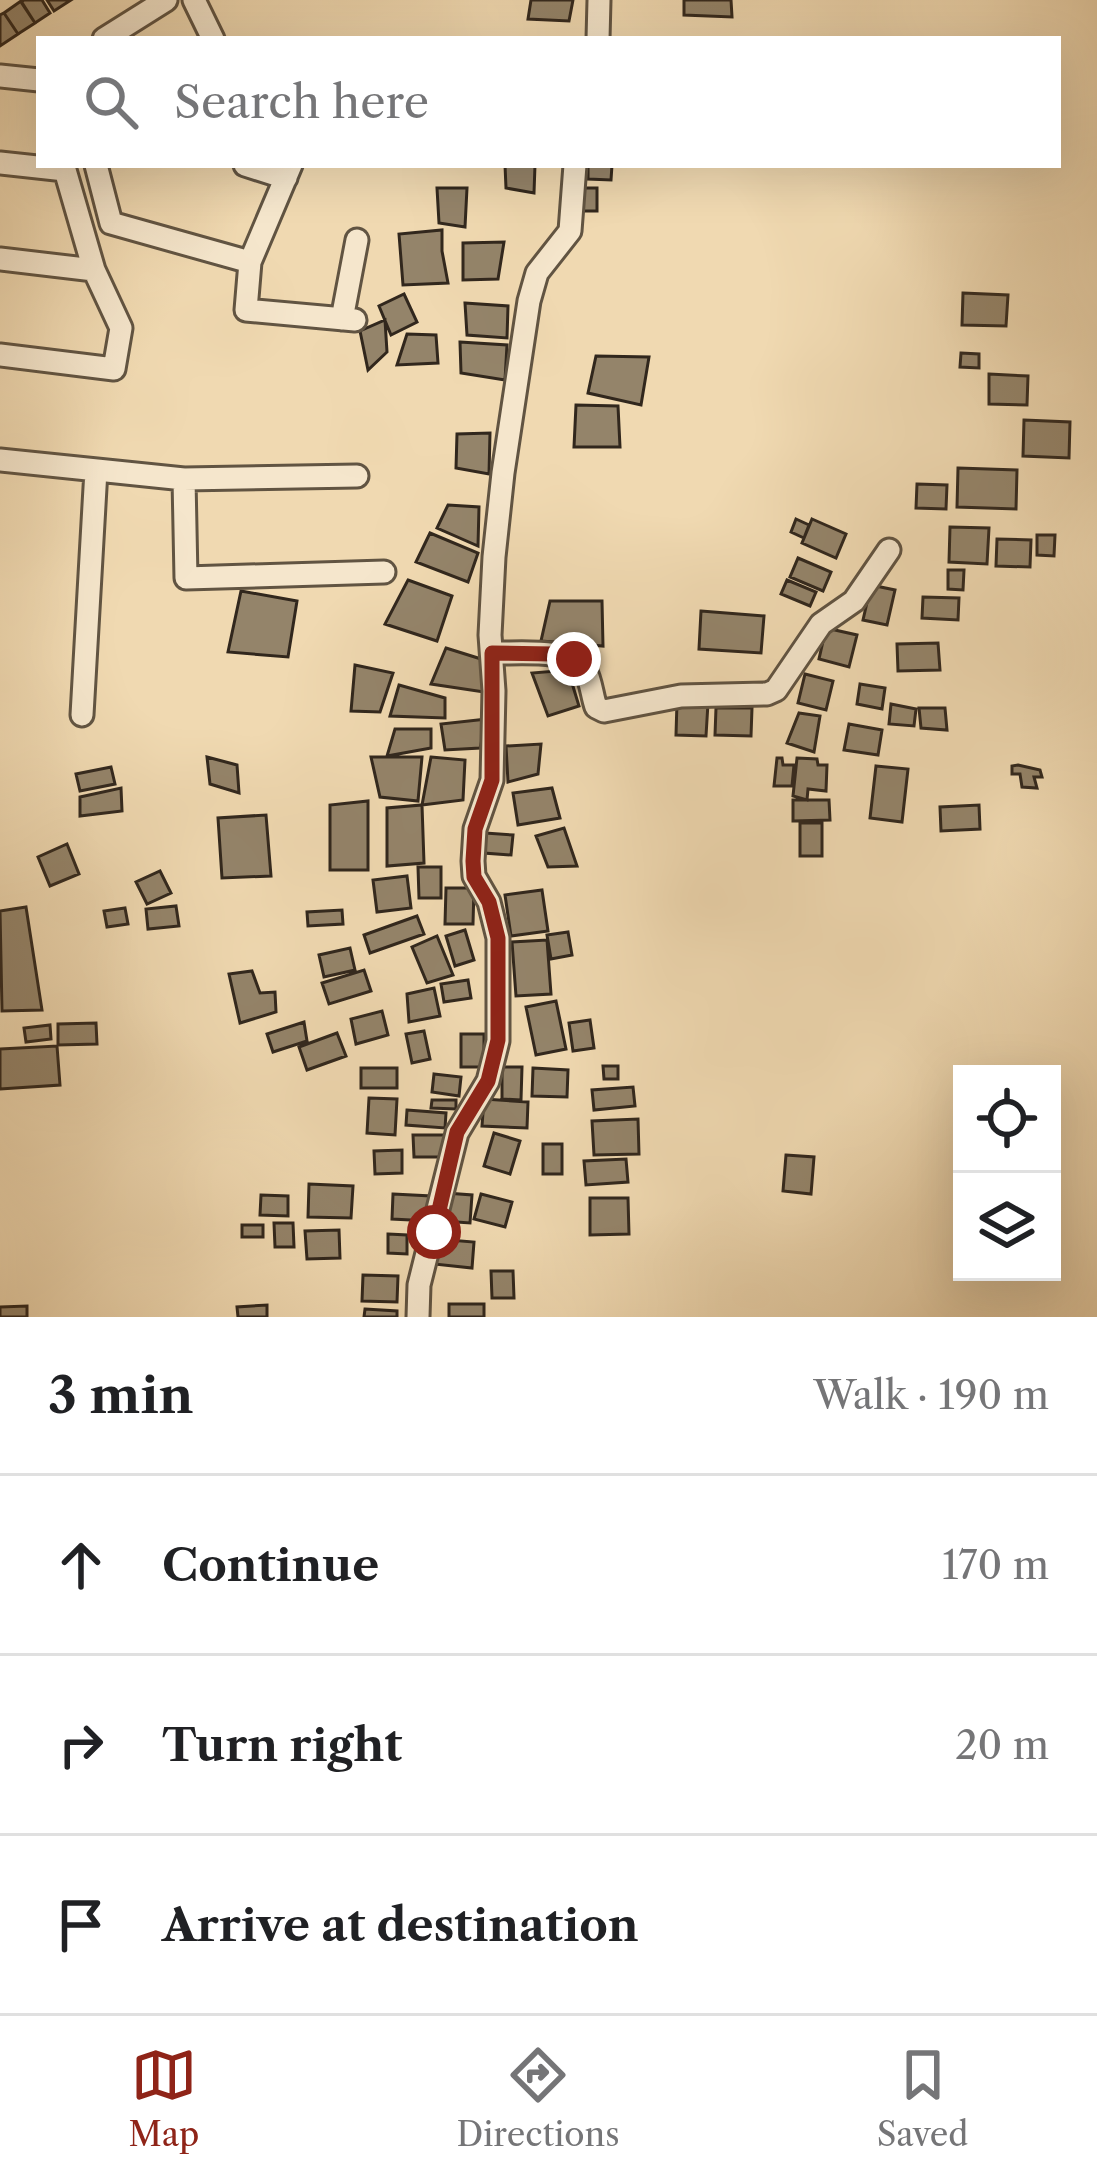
<!DOCTYPE html>
<html lang="en">
<head>
<meta charset="utf-8">
<style>
	:root { --surface:#fff; --page:#f6f6f6; --text:#202124; --muted:#757577; --line:#e0e0e0; --accent:#8f2418 }
	body { margin:0; font-family:"Libre Caslon Text",serif; background:var(--page); color:var(--text) }
	.controls { position:absolute; right:36px; bottom:36px; display:grid; overflow:hidden; border-radius:0px; box-shadow:0 12px 48px #0002 }
	.controls button { width:108px; height:108px; display:grid; place-items:center; padding:0; border:0; border-bottom:3px solid var(--line); background:var(--surface); color:var(--text); font:60px sans-serif }
	.stop { position:absolute; width:36px; height:36px; margin:-27px; border:9px solid #8f2418; border-radius:50%; background:#fff }
	.stop.end { background:#8f2418; border-color:#fff; box-shadow:0 3px 12px #0008 }
	.list { margin:0; padding:0; list-style:none }
	h2 { display:flex; justify-content:space-between; align-items:center; height:156px; margin:0; padding:0 48px; font-size:51px }
	h2 small { font-size:39px; font-weight:400; color:var(--muted) }
	.list li { display:grid; grid-template-columns:78px 1fr auto; gap:36px; align-items:center; box-sizing:border-box; height:180px; padding:0 48px; border-top:3px solid var(--line) }
	.list b { display:block; font-size:45px; white-space:nowrap }
	.list em { font-size:39px; font-style:normal; color:var(--muted) }
	.icon { flex:none; width:66px; height:66px; fill:none; stroke:currentColor; stroke-width:2; stroke-linecap:round; stroke-linejoin:round }
	.map { position:relative; flex:none; width:1097px; height:1317px; overflow:hidden }
	.search { position:absolute; background:var(--surface); box-shadow:0 12px 48px #0002; left:36px; right:36px; top:36px; height:132px; display:flex; align-items:center; gap:30px; box-sizing:border-box; padding:0 42px; border-radius:0px; color:var(--muted); font-size:45px }
	.sheet { height:696px; background:var(--surface) }
	nav { display:flex; justify-content:space-around; align-items:center; box-sizing:border-box; height:168px; border-top:3px solid var(--line); background:var(--surface); font-size:33px; color:var(--muted) }
	nav a { display:grid; justify-items:center; gap:6px }
	nav .on { color:var(--accent) }
	.map>svg:first-child { display:block }
</style>
</head>
<body>
<div class="map">
<svg width="1097" height="1317" viewBox="0 0 1097 1317">
	<rect width="100%" height="100%" fill="#f0d9b1"/>
	<filter id="stains"><feTurbulence type="fractalNoise" baseFrequency=".00167" numOctaves="4"/><feColorMatrix values="0 0 0 0 .2 0 0 0 0 .09 0 0 0 0 .02 0 0 0 .5 -.17"/></filter>
	<radialGradient id="worn" r=".72"><stop offset=".6" stop-color="#630" stop-opacity="0"/><stop offset="1" stop-color="#630" stop-opacity=".3"/></radialGradient>
	<!-- building -->
	<path fill="#94846a" stroke="#31271d" stroke-width="3" d="M 24,0 L 42,0 L 50,13 L 35,23 L 21,2 Z
		M 47,0 L 71,0 L 54,11 Z
		M 531,0 L 573,0 L 569,21 L 528,19 Z
		M 684,0 L 731,0 L 732,17 L 684,15 Z
		M 21,1 L 35,23 L 18,34 L 4,13 Z
		M 4,13 L 18,34 L 0,46 L 0,15 Z
		M 505,165 L 535,165 L 534,193 L 506,188 Z
		M 588,165 L 612,165 L 611,180 L 588,179 Z
		M 437,188 L 467,188 L 465,227 L 439,223 Z
		M 581,188 L 597,188 L 597,211 L 581,211 Z
		M 442,230 L 442,251 L 448,283 L 403,285 L 399,234 Z
		M 504,242 L 498,279 L 463,280 L 463,243 Z
		M 963,293 L 1008,295 L 1006,326 L 962,325 Z
		M 404,294 L 417,322 L 391,335 L 379,306 Z
		M 465,303 L 508,306 L 507,338 L 467,335 Z
		M 385,320 L 387,352 L 368,370 L 360,331 Z
		M 407,334 L 436,335 L 438,363 L 397,365 Z
		M 460,342 L 507,345 L 505,380 L 461,373 Z
		M 961,353 L 979,354 L 979,368 L 960,367 Z
		M 596,356 L 649,357 L 641,405 L 588,393 Z
		M 989,374 L 1028,376 L 1027,405 L 989,404 Z
		M 576,405 L 618,406 L 620,447 L 574,447 Z
		M 1024,420 L 1070,422 L 1069,458 L 1023,456 Z
		M 490,433 L 489,474 L 456,468 L 457,434 Z
		M 958,468 L 1017,470 L 1016,509 L 957,507 Z
		M 917,484 L 947,485 L 946,509 L 916,508 Z
		M 448,505 L 479,507 L 478,546 L 437,528 Z
		M 796,519 L 809,525 L 804,538 L 791,532 Z
		M 812,519 L 846,534 L 836,558 L 802,543 Z
		M 950,527 L 989,528 L 987,564 L 949,562 Z
		M 430,533 L 478,553 L 468,582 L 416,562 Z
		M 1037,535 L 1055,535 L 1054,556 L 1037,555 Z
		M 997,539 L 1031,540 L 1030,567 L 996,566 Z
		M 798,558 L 831,572 L 823,591 L 790,577 Z
		M 948,570 L 964,570 L 963,590 L 948,589 Z
		M 408,580 L 452,596 L 437,641 L 385,624 Z
		M 787,580 L 816,592 L 810,606 L 781,594 Z
		M 871,585 L 895,590 L 887,625 L 863,620 Z
		M 241,591 L 297,601 L 288,657 L 228,652 Z
		M 923,597 L 959,598 L 958,620 L 922,618 Z
		M 550,601 L 602,601 L 603,646 L 541,641 Z
		M 701,611 L 764,616 L 761,653 L 699,649 Z
		M 826,628 L 857,635 L 849,667 L 819,659 Z
		M 938,643 L 940,670 L 898,671 L 897,644 Z
		M 446,648 L 481,659 L 484,692 L 431,684 Z
		M 355,665 L 393,673 L 380,712 L 351,711 Z
		M 568,670 L 579,706 L 548,716 L 532,673 Z
		M 805,674 L 833,681 L 826,710 L 798,703 Z
		M 860,684 L 885,688 L 882,709 L 857,704 Z
		M 399,685 L 445,698 L 445,718 L 390,716 Z
		M 677,702 L 708,703 L 706,736 L 676,735 Z
		M 891,704 L 916,709 L 914,726 L 889,724 Z
		M 716,708 L 752,708 L 751,736 L 715,735 Z
		M 919,708 L 945,708 L 947,730 L 921,728 Z
		M 799,713 L 820,716 L 814,752 L 787,743 Z
		M 487,719 L 480,748 L 445,750 L 441,724 Z
		M 849,724 L 882,730 L 878,755 L 844,750 Z
		M 395,729 L 431,729 L 431,748 L 387,756 Z
		M 541,744 L 538,774 L 508,782 L 506,746 Z
		M 207,757 L 237,765 L 239,793 L 210,784 Z
		M 371,757 L 422,757 L 418,801 L 380,797 Z
		M 431,757 L 465,760 L 463,800 L 422,805 Z
		M 777,758 L 782,758 L 783,765 L 794,765 L 792,786 L 774,786 Z
		M 797,758 L 817,759 L 818,765 L 827,765 L 826,791 L 808,789 L 807,800 L 793,796 Z
		M 1018,765 L 1040,770 L 1042,777 L 1034,777 L 1037,788 L 1022,787 L 1020,774 L 1012,774 L 1012,766 Z
		M 876,766 L 908,769 L 902,822 L 870,818 Z
		M 111,767 L 115,784 L 80,791 L 76,774 Z
		M 121,788 L 122,811 L 80,816 L 80,797 Z
		M 552,788 L 560,818 L 518,825 L 513,793 Z
		M 793,800 L 829,800 L 830,820 L 793,821 Z
		M 368,801 L 368,870 L 330,870 L 330,805 Z
		M 422,805 L 424,863 L 387,866 L 387,808 Z
		M 979,805 L 980,829 L 941,831 L 940,807 Z
		M 266,815 L 271,876 L 222,878 L 218,818 Z
		M 800,823 L 822,823 L 822,856 L 800,856 Z
		M 564,828 L 577,866 L 548,867 L 536,836 Z
		M 485,833 L 513,835 L 511,855 L 484,853 Z
		M 67,844 L 79,874 L 50,886 L 38,857 Z
		M 418,867 L 441,867 L 441,898 L 419,898 Z
		M 160,871 L 171,893 L 147,904 L 136,882 Z
		M 407,876 L 411,908 L 377,912 L 373,880 Z
		M 446,888 L 474,888 L 473,924 L 445,924 Z
		M 542,890 L 548,931 L 511,936 L 505,895 Z
		M 176,906 L 179,926 L 148,929 L 146,909 Z
		M 26,907 L 42,1010 L 2,1011 L 0,911 Z
		M 125,908 L 128,924 L 107,927 L 104,911 Z
		M 342,910 L 343,924 L 308,926 L 307,912 Z
		M 417,916 L 424,934 L 370,953 L 364,935 Z
		M 465,930 L 474,960 L 455,966 L 446,936 Z
		M 568,932 L 572,955 L 551,959 L 547,935 Z
		M 437,936 L 453,975 L 427,983 L 412,947 Z
		M 547,940 L 551,994 L 516,996 L 512,942 Z
		M 350,948 L 355,970 L 324,977 L 319,955 Z
		M 364,970 L 371,991 L 329,1004 L 322,983 Z
		M 252,971 L 260,993 L 275,992 L 276,1012 L 240,1023 L 229,974 Z
		M 468,980 L 471,998 L 444,1002 L 441,984 Z
		M 434,988 L 440,1016 L 409,1022 L 407,994 Z
		M 556,1001 L 566,1049 L 536,1055 L 526,1007 Z
		M 382,1011 L 388,1035 L 356,1044 L 351,1019 Z
		M 590,1020 L 594,1048 L 573,1051 L 569,1023 Z
		M 304,1022 L 307,1041 L 273,1052 L 267,1034 Z
		M 96,1023 L 97,1044 L 58,1045 L 58,1024 Z
		M 50,1025 L 51,1039 L 26,1042 L 24,1028 Z
		M 424,1031 L 430,1059 L 412,1063 L 406,1034 Z
		M 337,1033 L 346,1056 L 307,1070 L 299,1047 Z
		M 461,1034 L 484,1034 L 484,1067 L 461,1067 Z
		M 57,1046 L 60,1085 L 0,1089 L 0,1049 Z
		M 603,1066 L 618,1066 L 618,1079 L 604,1079 Z
		M 502,1067 L 522,1067 L 521,1100 L 502,1099 Z
		M 361,1068 L 397,1068 L 397,1088 L 361,1088 Z
		M 533,1068 L 568,1070 L 567,1097 L 532,1096 Z
		M 434,1074 L 461,1077 L 459,1096 L 432,1092 Z
		M 633,1087 L 635,1106 L 594,1110 L 592,1090 Z
		M 369,1098 L 397,1099 L 395,1135 L 367,1133 Z
		M 484,1099 L 528,1102 L 527,1128 L 482,1126 Z
		M 432,1100 L 456,1100 L 456,1109 L 431,1108 Z
		M 407,1110 L 446,1113 L 445,1128 L 406,1125 Z
		M 638,1119 L 639,1154 L 594,1155 L 592,1121 Z
		M 494,1133 L 520,1141 L 510,1174 L 484,1166 Z
		M 413,1135 L 447,1135 L 448,1157 L 414,1157 Z
		M 543,1144 L 562,1144 L 562,1174 L 543,1174 Z
		M 402,1150 L 402,1173 L 375,1174 L 374,1151 Z
		M 786,1155 L 814,1157 L 811,1194 L 783,1191 Z
		M 626,1159 L 628,1182 L 586,1185 L 584,1161 Z
		M 309,1184 L 353,1186 L 351,1218 L 308,1217 Z
		M 446,1193 L 472,1195 L 470,1223 L 443,1221 Z
		M 393,1194 L 431,1196 L 430,1221 L 392,1219 Z
		M 481,1194 L 512,1202 L 505,1227 L 474,1219 Z
		M 261,1195 L 288,1196 L 288,1216 L 260,1215 Z
		M 590,1198 L 628,1198 L 629,1234 L 590,1235 Z
		M 274,1223 L 293,1223 L 294,1247 L 275,1247 Z
		M 242,1225 L 263,1225 L 263,1237 L 242,1237 Z
		M 339,1230 L 340,1258 L 307,1259 L 305,1231 Z
		M 388,1234 L 407,1235 L 407,1254 L 388,1253 Z
		M 437,1239 L 474,1242 L 472,1268 L 434,1264 Z
		M 491,1271 L 513,1271 L 514,1298 L 492,1298 Z
		M 363,1275 L 398,1276 L 397,1302 L 362,1301 Z
		M 449,1304 L 484,1304 L 484,1317 L 449,1317 Z
		M 267,1305 L 267,1317 L 238,1317 L 237,1307 Z
		M 27,1306 L 27,1317 L 0,1317 L 0,1307 Z
		M 365,1309 L 397,1311 L 397,1317 L 364,1317 Z"/>
	<g fill="none" stroke-linecap="round" stroke-linejoin="round">
		<!-- street casing -->
		<g stroke="#615442" stroke-width="27">
			<path id="street" d="M 194,0 L 213,39
				M 104,39 L 166,0
				M 598,39 L 599,0
				M 0,76 L 39,80
				M 0,163 L 65,170 L 94,270 L 121,328 L 114,369 L 0,355
				M 96,165 L 111,223 L 250,262
				M 245,165 L 286,178
				M 291,165 L 250,262 L 246,310 L 355,320
				M 0,259 L 94,270
				M 342,319 L 357,240
				M 0,460 L 184,479 L 357,476
				M 184,479 L 186,578 L 384,572
				M 492,653 C 515,654 571,647 585,670 C 591,680 592,696 596,707 L 604,711 L 681,696 L 767,694 L 776,690 L 821,624 L 854,601 L 889,550
				M 82,715 L 96,470
				M 418,1317 L 419,1285 L 457,1133 L 488,1081 L 498,1041 L 498,938 L 489,902 L 474,876 L 473,861 L 475,829 L 492,780 L 494,691 L 490,635 L 494,557 L 503,473 L 529,301 L 537,273 L 570,231 L 575,165"/>
		</g>
		<!-- street -->
		<use href="#street" stroke="#f5e6cc" stroke-width="21"/>
	</g>
	<g fill="none" stroke-linecap="round" stroke-linejoin="round">
		<!-- route -->
		<path stroke="#8f2418" stroke-width="15" d="M 434,1232 L 457,1132 L 488,1081 L 498,1040 L 498,938 L 489,902 L 474,877 L 473,861 L 475,829 L 492,780 L 492,653 L 552,654 L 574,659"/>
	</g>
	<rect width="100%" height="100%" filter="url(#stains)"/>
	<rect width="100%" height="100%" fill="url(#worn)"/>
</svg>
<div class="controls">
<button><svg class="icon" aria-label="locate" viewBox="0 0 24 24"><circle cx="12" cy="12" r="6"/><path d="M12 2v4M12 18v4M2 12h4M18 12h4"/></svg></button>
<button><svg class="icon" aria-label="layers" viewBox="0 0 24 24"><path d="M12 4l9 5-9 5-9-5zM3 14l9 5 9-5"/></svg></button>
</div>
<div class="stop" style="left:434px;top:1232px"></div>
<div class="stop end" style="left:574px;top:659px"></div>
<div class="search"><svg class="icon" aria-label="search" viewBox="0 0 24 24"><circle cx="10" cy="10" r="6"/><path d="M15 15l6 6"/></svg>Search here</div>
</div>
<section class="sheet">
<h2>3 min<small>Walk · 190 m</small></h2>
<ul class="list">
<li><svg class="icon" aria-label="ahead" viewBox="0 0 24 24"><path d="M12 20V5M6 11l6-6 6 6"/></svg><div><b>Continue</b></div><em>170 m</em></li>
<li><svg class="icon" aria-label="right" viewBox="0 0 24 24"><path d="M7 20v-9h11M14 6l5 5-5 5"/></svg><div><b>Turn right</b></div><em>20 m</em></li>
<li><svg class="icon" aria-label="arrive" viewBox="0 0 24 24"><path d="M6 21V4h12l-3 4 3 4H6"/></svg><div><b>Arrive at destination</b></div></li>
</ul>
</section>
<nav>
<a class="on"><svg class="icon" aria-label="map" viewBox="0 0 24 24"><path d="M3 6l6-2 6 2 6-2v14l-6 2-6-2-6 2zM9 4v14M15 6v14"/></svg>Map</a>
<a><svg class="icon" aria-label="directions" viewBox="0 0 24 24"><path d="M12 3l9 9-9 9-9-9zM9 14v-3h6M13 9l2 2-2 2"/></svg>Directions</a>
<a><svg class="icon" aria-label="saved" viewBox="0 0 24 24"><path d="M7 4h10v16l-5-4-5 4z"/></svg>Saved</a>
</nav>
</body>
</html>
